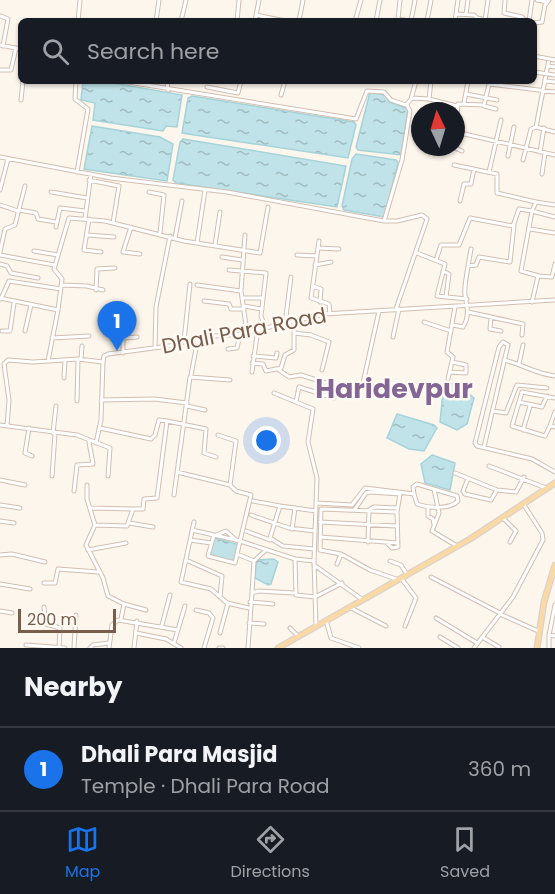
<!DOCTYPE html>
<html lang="en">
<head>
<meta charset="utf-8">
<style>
	:root { --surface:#171b24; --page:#242831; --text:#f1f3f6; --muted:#9ea1a6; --line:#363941; --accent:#1a73e8 }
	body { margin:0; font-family:Poppins,sans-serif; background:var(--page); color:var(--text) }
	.compass { position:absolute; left:411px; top:102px; width:54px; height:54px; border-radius:50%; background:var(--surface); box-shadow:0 2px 4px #0004; rotate:356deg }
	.scale { position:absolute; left:18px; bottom:15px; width:98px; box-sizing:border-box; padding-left:6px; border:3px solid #7a5c4d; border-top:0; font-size:16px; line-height:21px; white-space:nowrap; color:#7a5c4d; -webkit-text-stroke:4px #fffaf3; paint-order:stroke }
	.you { position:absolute; left:267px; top:441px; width:21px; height:21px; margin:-15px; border:4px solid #fff; border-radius:50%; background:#1a73e8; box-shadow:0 0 0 9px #1a73e833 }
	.badge { display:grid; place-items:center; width:39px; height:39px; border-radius:50%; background:var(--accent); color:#fff; font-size:20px; font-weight:700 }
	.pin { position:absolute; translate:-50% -50px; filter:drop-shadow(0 2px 3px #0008) }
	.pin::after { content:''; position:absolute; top:32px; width:21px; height:18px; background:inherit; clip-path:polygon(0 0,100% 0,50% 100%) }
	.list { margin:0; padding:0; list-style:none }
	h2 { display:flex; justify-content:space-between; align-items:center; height:78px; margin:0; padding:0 24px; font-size:26px }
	h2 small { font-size:20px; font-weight:400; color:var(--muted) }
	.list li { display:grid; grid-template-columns:39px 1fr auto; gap:18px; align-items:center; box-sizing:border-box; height:84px; padding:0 24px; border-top:2px solid var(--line) }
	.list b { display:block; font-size:22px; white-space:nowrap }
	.list p { margin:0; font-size:20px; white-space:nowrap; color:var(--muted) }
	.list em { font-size:20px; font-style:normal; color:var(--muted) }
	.icon { flex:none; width:33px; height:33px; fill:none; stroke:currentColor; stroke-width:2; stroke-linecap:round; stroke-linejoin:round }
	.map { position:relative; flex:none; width:555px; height:648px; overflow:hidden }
	.search { position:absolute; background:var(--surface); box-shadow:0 2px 4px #0004; left:18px; right:18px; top:18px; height:66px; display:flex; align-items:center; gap:15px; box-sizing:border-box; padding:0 21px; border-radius:9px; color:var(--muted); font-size:22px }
	.sheet { height:162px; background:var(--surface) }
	nav { display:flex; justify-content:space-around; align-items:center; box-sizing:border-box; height:84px; border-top:2px solid var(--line); background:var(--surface); font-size:16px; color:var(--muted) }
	nav a { display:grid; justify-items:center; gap:3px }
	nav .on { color:var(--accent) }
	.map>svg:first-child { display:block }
</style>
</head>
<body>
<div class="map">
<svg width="555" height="648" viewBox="0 0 555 648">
	<defs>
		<pattern id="water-ripples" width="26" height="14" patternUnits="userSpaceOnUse" patternTransform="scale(1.5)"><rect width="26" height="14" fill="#bfe3e8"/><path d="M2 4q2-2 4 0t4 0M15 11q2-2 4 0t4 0" fill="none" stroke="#a0bbbe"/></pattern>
	</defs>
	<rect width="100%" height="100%" fill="#fdf6ec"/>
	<!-- water -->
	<path fill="url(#water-ripples)" stroke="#a5d3da" stroke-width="1.5" d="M 83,81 L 102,81 L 182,95 L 177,127 L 166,126 L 163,131 L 93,120 L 95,103 L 81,100 Z
		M 370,92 L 389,96 L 389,102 L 408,109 L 401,155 L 358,150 L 356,147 Z
		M 192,96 L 354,122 L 356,125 L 348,158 L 182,133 L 188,98 Z
		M 92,126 L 160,137 L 173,144 L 167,181 L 84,169 Z
		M 183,139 L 346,166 L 337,207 L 176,183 L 173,180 L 180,142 Z
		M 356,154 L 396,160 L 398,163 L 384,217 L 344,210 L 342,206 L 352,159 Z
		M 451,383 L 461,387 L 474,398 L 467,424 L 457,430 L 440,422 L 443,391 L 446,384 Z
		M 397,414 L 434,425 L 437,428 L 424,451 L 409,449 L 387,438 Z
		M 432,455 L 455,463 L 450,490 L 425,483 L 421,464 Z
		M 215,538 L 240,545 L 235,563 L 209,554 Z
		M 274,559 L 278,562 L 271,584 L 268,585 L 255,578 L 256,560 Z"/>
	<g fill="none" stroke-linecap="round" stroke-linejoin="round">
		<!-- minor casing -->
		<g stroke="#d1beb0" stroke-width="5">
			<path id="minor" d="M 400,0 L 398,19 L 409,21
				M 505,0 L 504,13 L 522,17 L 526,21
				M 537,0 L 547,2
				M 456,14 L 474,15 L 477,18 L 492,21
				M 466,14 L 468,0
				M 256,15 L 285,21
				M 1,16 L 8,19 L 3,46
				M 485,20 L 488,0
				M 78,21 L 80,0
				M 156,21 L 159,0
				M 181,21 L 186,0
				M 237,21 L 239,0
				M 255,21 L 259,0
				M 299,21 L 303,0
				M 355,21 L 361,0
				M 376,21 L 380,0
				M 411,21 L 415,0
				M 427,21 L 431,0
				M 455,21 L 458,0
				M 529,21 L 532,0
				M 534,23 L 542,22 L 545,5 L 549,0
				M 0,45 L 21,49
				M 534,56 L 555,60
				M 548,66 L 555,67
				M 0,70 L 11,70 L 16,48
				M 534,72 L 555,75
				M 76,81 L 75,99 L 88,109 L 77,172
				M 122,81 L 356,119 L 367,91 L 384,92 L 391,100 L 406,105 L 411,99 L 416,81
				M 167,81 L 168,90
				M 546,81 L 555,82
				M 207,87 L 238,93 L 241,81
				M 466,94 L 497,100
				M 281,95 L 285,81
				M 412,98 L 429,99 L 431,81
				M 429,99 L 457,106
				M 21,100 L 23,81
				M 464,103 L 468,81
				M 484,106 L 496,109
				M 456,127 L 458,104 L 484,105 L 489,84 L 555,92
				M 536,127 L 549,59
				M 456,132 L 555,155
				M 453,147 L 462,151
				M 540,152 L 544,128
				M 508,156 L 514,127
				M 0,157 L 111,178 L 227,192 L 384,221
				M 523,160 L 531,129 L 536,127 L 555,132
				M 454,165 L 497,174 L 497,193 L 536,202
				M 489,172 L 501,120
				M 542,174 L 545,153
				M 89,180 L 119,186 L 113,223
				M 0,190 L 8,159
				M 51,192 L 87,198
				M 149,192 L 164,195 L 160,233
				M 460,201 L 464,184 L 471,184 L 474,169
				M 0,205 L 18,211
				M 19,210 L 36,213 L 38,219 L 56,222
				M 85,219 L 91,174
				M 89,219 L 84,250 L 101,252
				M 56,227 L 60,208 L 85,211
				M 131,227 L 123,252 L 140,254
				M 530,229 L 555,233
				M 87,235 L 114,237
				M 245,235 L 241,291 L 247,332
				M 175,238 L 182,201
				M 319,241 L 311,298 L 329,304 L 330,314
				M 197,243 L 205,190
				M 215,245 L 220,212
				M 318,248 L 339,249
				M 34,251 L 58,255
				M 0,252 L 5,229 L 15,225 L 25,186
				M 417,253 L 445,264 L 437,296 L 467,299
				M 0,255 L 54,265
				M 297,255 L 317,256
				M 222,257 L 242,260
				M 436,260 L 441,245 L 459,245 L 470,218 L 513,226 L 519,209 L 532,211 L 536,202 L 555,205
				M 0,264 L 7,266 L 11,273 L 38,278
				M 315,265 L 331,262
				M 468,266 L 471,249
				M 229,270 L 266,273 L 261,316 L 265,327
				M 443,271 L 449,274 L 446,297
				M 539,276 L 521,271 L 532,211 L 555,217
				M 61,285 L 87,286 L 103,290
				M 197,285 L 241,291
				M 313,286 L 321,289 L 320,302
				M 96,290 L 97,269 L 115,268
				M 0,298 L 58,310 L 48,361
				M 243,298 L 262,298
				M 1,299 L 9,281 L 61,289
				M 204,301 L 229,304 L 231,309 L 244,309
				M 532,302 L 538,276 L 552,277 L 555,264
				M 244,306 L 262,309
				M 396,309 L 427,219 L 422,215 L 397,221 L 384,221 L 402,160 L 410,111 L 407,105
				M 58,310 L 62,279 L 54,269 L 69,218 L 105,221 L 184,241 L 260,253 L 268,207
				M 468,312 L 523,324 L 522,335
				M 491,317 L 490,329 L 501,331
				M 424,322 L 451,331
				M 285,324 L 291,277
				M 453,325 L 463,327 C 470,316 467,307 465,295 C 464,286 467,274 468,266 L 476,265 L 479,257 L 510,262 L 514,225
				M 2,331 L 10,331 L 14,303
				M 25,331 L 31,305
				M 109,331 L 123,331 L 123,353
				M 294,333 L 311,335 L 329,342 L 322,370
				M 393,337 L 399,309
				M 52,338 L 89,336
				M 112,339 L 137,337
				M 184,341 L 190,284
				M 155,348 L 156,307 L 170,236
				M 228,349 L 237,348 L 240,334
				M 253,356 L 276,358 L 277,353
				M 81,359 L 82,346
				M 504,360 C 525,365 533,373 555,376
				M 252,363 L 263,364 L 266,371 L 281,368 L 285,355 L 294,350 L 294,321
				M 519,364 L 523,345
				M 279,370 L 289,377 L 301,375 L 338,387
				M 252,372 L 258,328
				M 450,372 L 466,373 L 466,365 L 452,362
				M 191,375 L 198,338
				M 64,378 L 65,360
				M 448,379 L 453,357 L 447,352 L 455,307
				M 363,383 L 379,311
				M 274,393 L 313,409 L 308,442 L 317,478 L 314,561 L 316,626
				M 555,398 L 522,392 L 512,426 L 545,436 L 550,426 L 555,427
				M 102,400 L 154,399 L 187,403
				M 77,401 L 78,359
				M 296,402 L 299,387 L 334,398
				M 519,402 L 542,407 L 547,396
				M 187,406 L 205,410
				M 493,411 L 506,413 L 517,385 L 547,388
				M 167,421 L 206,429 L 204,453 L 216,457
				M 0,425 L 77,435 L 110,448 L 108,476
				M 7,426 L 9,400 L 4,364 L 8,360 L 33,362 L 78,359 L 103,362 L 104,356 L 108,354 L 169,346 L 203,337 L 241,334 L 324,314 L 555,300
				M 550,426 L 555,412
				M 29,428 L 25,453 L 32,456
				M 523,430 L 530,406
				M 53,433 L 56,406
				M 218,435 L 236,441 L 230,485
				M 96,443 L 101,420 L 103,362
				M 484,447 L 508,345 L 503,342 L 499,347 L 475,443 L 477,446 L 532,459 L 555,472
				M 489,466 L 546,488
				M 177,472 L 230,485 L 236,491 L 251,495 L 240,541 L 295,559 L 314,561
				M 455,473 L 497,490 L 516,492 L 524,477
				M 52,476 L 55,434
				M 0,480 L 25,485
				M 467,481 L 463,491 L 465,494 L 491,500 L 497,490
				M 87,485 L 87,499 L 95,525 L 86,545 L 103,578 L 108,596 L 124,604 L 121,619
				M 434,489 L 439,513 L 432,531 L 457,546
				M 74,491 L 77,465 L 93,464 L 89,442
				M 174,495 L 190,377 L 230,380
				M 253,501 L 280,506
				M 317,503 L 352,505 L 365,488 L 414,494 L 413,487 L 417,484 L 457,496 L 458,501 C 450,510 428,508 417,504 L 414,494
				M 0,505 L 20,508
				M 428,507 L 428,516 L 433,519 L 434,524
				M 91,508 L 133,509
				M 355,509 L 366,493 L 370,492 L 400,494 L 397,512
				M 251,515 L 289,528 L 315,531
				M 503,518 L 516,531 L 510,542
				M 0,521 L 14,523
				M 194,522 L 181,582 L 211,589 L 227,603 L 249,608
				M 320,522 L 396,526
				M 129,523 L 153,527
				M 95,525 L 127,526 L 133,509 L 143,509 L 144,499 L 157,498 L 167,421 L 159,420 L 155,435 L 151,439 L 100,428
				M 292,529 L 295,508
				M 192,530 L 240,541 L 235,563 L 208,556 L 214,535
				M 246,531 L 270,540
				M 216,535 L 226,531 L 236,540
				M 320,537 L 398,543
				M 190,540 L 211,543
				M 368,542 L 369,510 L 374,507 L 397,508
				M 386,542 L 392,548 L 398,547 L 397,512 L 321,509 L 320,550 L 341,554 L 370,570 L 396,579
				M 314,549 L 283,546 L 270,538 L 280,506 L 316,511
				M 88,550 L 126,543
				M 237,554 L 254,561
				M 0,555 L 12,554 L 45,562
				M 295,559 L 296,595 L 315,597 L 342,583
				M 186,560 L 222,576 L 220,597
				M 390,561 L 401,565 L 406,573
				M 337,564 L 341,554
				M 314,565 L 363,600
				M 431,577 L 500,613
				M 401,578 L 416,598 L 405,626
				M 44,583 L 55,583 L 58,569 L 98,572
				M 0,584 L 30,589
				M 252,593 L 254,561 L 266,550
				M 250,602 L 273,604
				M 124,604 L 146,610
				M 44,607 L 46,624 L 60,628 L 59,648
				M 351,608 L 386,626
				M 196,610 L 209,613 L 213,618 L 204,648
				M 0,611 L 12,613
				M 500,614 L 538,631
				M 436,618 L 477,643
				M 326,620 L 331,638 L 359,648
				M 249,623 L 264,624
				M 162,625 L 170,595
				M 290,628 L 298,636
				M 136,633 L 166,639 L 181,648
				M 220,633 L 228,603
				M 549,635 L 555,636
				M 440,637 L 458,648
				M 482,637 L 499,647
				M 174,643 L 185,606
				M 26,645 L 65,648
				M 74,648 L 76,615
				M 90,648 L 93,645 L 109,643
				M 109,648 L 112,625 L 118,620 L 178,630
				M 134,648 L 137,621
				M 219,648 L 223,648
				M 248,648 L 252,593 L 258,591 L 294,593
				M 474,648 L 513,597 L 543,540 L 542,533 L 524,505
				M 549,648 L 549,635 L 555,605"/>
		</g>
		<!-- major casing -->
		<g stroke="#dad1cd" stroke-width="7">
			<path id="major" d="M 278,648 L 470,539 L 555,483
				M 537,648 L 544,602 L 555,565"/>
		</g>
		<!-- minor -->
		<use href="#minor" stroke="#fff" stroke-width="3"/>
		<!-- major -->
		<use href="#major" stroke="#fbd9a5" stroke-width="4.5"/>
	</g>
	<g text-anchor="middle" stroke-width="5" stroke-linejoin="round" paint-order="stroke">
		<!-- street labels -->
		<g font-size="21" fill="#7a5c4d" stroke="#fffaf3">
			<text transform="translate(244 331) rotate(-11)" y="7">Dhali Para Road</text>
		</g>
		<!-- district labels -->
		<g font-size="27" font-weight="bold" fill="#846695" stroke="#fffaf3">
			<text x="394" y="398">Haridevpur</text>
		</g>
	</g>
</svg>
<svg class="compass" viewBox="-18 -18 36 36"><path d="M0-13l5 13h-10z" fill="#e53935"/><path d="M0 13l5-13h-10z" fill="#9ea1a6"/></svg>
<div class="scale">200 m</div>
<div class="you"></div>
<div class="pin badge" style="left:117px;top:351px">1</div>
<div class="search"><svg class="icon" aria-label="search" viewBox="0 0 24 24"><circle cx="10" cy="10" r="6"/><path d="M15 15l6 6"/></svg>Search here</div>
</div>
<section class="sheet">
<h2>Nearby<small></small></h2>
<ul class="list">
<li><span class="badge">1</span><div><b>Dhali Para Masjid</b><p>Temple · Dhali Para Road</p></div><em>360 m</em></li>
</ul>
</section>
<nav>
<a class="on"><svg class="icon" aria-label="map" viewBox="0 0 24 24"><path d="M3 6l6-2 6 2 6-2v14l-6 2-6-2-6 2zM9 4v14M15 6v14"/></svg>Map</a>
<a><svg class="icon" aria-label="directions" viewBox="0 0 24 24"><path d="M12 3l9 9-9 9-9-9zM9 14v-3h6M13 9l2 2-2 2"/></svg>Directions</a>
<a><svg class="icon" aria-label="saved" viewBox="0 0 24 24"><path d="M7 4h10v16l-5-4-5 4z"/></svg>Saved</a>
</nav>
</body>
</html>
